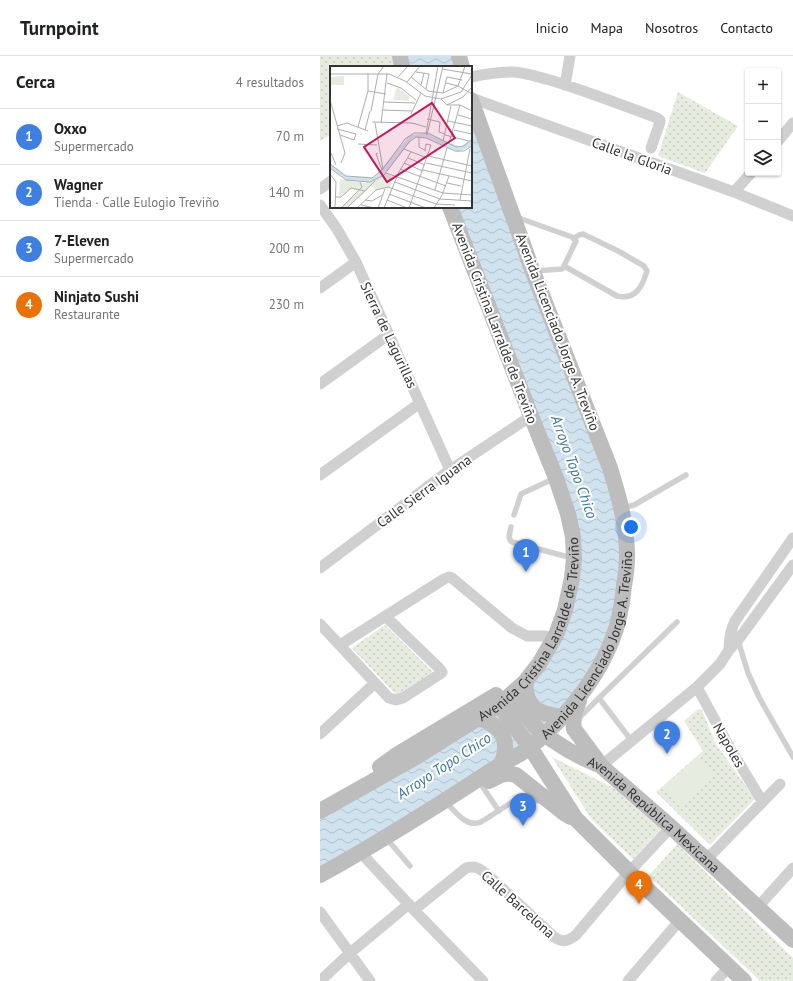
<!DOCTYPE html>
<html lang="es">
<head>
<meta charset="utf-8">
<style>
	:root { --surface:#fff; --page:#f2f2f2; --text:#202124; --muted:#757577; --line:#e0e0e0; --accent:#db2777 }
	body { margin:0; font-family:"PT Sans",sans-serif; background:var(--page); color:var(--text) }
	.controls { position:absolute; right:12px; top:12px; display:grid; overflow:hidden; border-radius:4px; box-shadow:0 1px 3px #0004 }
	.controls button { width:36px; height:36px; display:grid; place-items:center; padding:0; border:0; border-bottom:1px solid var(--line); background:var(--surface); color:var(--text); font:20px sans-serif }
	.you { position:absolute; left:311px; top:471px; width:14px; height:14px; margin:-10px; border:3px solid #fff; border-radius:50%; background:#1a73e8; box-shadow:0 0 0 6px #1a73e833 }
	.badge { display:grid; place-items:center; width:26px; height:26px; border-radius:50%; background:var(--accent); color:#fff; font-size:13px; font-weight:700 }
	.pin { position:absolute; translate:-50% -33px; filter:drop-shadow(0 1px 2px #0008) }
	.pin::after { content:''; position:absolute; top:21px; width:14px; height:12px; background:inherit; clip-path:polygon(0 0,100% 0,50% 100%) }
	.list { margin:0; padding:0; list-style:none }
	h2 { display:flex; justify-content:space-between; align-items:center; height:52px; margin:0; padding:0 16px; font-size:17px }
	h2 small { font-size:13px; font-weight:400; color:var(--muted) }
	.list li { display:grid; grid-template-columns:26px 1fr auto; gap:12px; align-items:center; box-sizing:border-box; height:56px; padding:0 16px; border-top:1px solid var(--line) }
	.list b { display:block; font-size:15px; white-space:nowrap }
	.list p { margin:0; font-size:13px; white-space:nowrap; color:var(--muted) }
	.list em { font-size:13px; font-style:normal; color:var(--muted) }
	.icon { flex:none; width:22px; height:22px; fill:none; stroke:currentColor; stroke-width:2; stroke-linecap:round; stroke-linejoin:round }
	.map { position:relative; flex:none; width:473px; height:925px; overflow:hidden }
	header { display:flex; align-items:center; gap:24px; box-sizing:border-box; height:56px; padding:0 20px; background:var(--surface); border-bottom:1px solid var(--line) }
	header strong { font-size:19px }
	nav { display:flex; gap:22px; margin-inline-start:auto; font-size:14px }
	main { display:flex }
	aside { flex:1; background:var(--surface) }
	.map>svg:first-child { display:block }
</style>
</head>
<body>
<header>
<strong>Turnpoint</strong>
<nav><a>Inicio</a><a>Mapa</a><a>Nosotros</a><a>Contacto</a></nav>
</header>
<main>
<aside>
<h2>Cerca<small>4 resultados</small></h2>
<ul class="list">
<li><span class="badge" style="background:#3f7fe0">1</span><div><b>Oxxo</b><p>Supermercado</p></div><em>70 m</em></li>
<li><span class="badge" style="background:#3f7fe0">2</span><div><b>Wagner</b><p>Tienda · Calle Eulogio Treviño</p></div><em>140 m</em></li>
<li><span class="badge" style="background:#3f7fe0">3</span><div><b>7-Eleven</b><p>Supermercado</p></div><em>200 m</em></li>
<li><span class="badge" style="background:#e8710a">4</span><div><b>Ninjato Sushi</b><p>Restaurante</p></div><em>230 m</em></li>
</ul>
</aside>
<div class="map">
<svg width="473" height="925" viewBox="0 0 473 925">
	<defs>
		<pattern id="green-dots" width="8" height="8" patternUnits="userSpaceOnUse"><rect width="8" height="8" fill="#e6ecdf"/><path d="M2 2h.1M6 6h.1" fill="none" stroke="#c6cbc0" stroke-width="1.8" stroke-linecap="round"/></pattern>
		<pattern id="water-waves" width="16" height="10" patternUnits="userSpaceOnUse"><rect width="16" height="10" fill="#cfe2ee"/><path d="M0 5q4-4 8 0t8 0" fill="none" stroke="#b2c2cd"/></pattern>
	</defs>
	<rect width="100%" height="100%" fill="#fff"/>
	<!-- green -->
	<path fill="url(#green-dots)" d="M 0,0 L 81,0 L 83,11 L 11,11 L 11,79 L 0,85 Z
		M 358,36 L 418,70 L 385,117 L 338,100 Z
		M 65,569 L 115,618 L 79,642 L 32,592 Z
		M 378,653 L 382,654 L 396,688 L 435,743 L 390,789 L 336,736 L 383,695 L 364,665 Z
		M 232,701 L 294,732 L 341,773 L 313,803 L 272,764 Z
		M 357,788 L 473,902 L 473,925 L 440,925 L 329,820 Z"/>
	<!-- pitch -->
	<path fill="#e6ecdf" d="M 378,700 L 394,717 L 360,749 L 342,732 Z"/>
	<!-- water -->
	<path fill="url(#water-waves)" d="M 80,0 L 138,0 L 141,11 L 82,11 Z
		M 151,41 L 301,452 L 298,566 L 243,661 L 0,819 L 0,755 L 190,640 L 236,579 L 253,481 L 130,151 L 151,151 Z"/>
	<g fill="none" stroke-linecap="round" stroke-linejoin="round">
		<!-- lane -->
		<path stroke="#d0d0d0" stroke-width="5.5" d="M 196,161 L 252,181 L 256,185 L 244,210 L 242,213 L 215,215
			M 244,210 L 297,240 C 316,244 322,231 327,215 L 324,210 L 300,196 L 263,178 L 259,179 L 254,182
			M 302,452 L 314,449 L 366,419
			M 194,459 L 201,438 L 235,422
			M 191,471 C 190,476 187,483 192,486 L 252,502
			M 418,584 L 428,617 L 440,643 L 473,701
			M 279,642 L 311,684
			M 257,664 L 279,642 L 357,566
			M 162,730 L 179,755
			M 125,745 C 135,755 146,772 161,766 L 197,743 L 205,742 L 220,745
			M 67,783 L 90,810"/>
		<!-- street -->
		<path stroke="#d0d0d0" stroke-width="11" d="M 151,21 C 165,18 179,16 194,16 C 206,17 218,21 230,24 C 266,35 302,49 337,62 L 340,64 L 340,66 L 331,92
			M 245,29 L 250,0
			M 151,42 L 414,136 L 473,160
			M 458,85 L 473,67
			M 0,133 L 11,125
			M 414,136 L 431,117
			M 0,149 L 17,173 L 36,206 L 130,414
			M 0,232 L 36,206
			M 0,328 L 68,279
			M 0,419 L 100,347
			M 0,512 L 130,414 L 211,360
			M 0,568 L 69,642 L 76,644 L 83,642 L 120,618 L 122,616 L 119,612 L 65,560
			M 20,589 L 124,523 L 129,521 L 132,522 L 192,572 L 207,580 L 226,580
			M 409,594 C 409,584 410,575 415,565 L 473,482
			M 377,631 L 411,694 L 442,745
			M 0,678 L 55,627
			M 281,710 L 377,631 L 400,608 L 409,594 L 418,584 L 473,509
			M 41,797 L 94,854 L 163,925
			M 387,803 L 460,728
			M 437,852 L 473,812
			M 94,854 L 146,812 C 156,809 160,813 168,819 L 233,880 C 242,887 247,886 256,879 L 309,816 L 351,771
			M 0,856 L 50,925
			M 0,925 L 30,897 L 89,848
			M 308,925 L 360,864
			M 396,925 L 409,911"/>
		<!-- secondary -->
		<g stroke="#bdbdbd" stroke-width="16">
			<path d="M 80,0 L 82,11"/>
			<path d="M 139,0 L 142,11"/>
			<path d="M 205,626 C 206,653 218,658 243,661"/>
			<path id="s1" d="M 190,640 L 220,676 L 248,694 L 263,702 L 281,710 L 351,771 L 473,884"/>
			<path d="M 259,645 C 255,654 252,663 254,673 L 280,708"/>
			<path d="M 179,649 L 210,691 L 256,763 L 309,816 L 424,925"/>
			<path d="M 159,663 C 171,664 185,676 185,690 C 186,697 183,703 181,709"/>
			<path d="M 60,711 L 78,698 L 176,639"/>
			<path d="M 169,725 C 180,719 184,716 196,719 L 244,757 L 251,761"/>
			<path id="s2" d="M 0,755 L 96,701 L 179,649 L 205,626 L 219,608 L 236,579 L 245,554 L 252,522 L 254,502 L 253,481 L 248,458 L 236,422 L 211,360 L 130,151"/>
			<path id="s3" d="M 0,819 C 45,795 89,767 132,740 C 148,730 164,719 180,709 C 190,703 200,699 209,692 C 248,661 285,614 298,566 C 301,554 303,542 304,530 C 307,514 308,498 306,482 C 304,458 297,435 290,412 L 213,216 L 151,44"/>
		</g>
	</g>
	<g text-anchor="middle" stroke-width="4" stroke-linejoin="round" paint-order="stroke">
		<!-- street labels -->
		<g font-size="14" fill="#333" stroke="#fff">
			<text transform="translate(312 100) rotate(20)" y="5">Calle la Gloria</text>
			<text transform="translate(175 267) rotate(69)" y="5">Avenida Cristina Larralde de Treviño</text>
			<text transform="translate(238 276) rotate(69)" y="5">Avenida Licenciado Jorge A. Treviño</text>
			<text transform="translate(69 279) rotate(65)" y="5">Sierra de Lagurillas</text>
			<text transform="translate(104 435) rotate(-36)" y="5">Calle Sierra Iguana</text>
			<text dy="5" stroke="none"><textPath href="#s2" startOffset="292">Avenida Cristina Larralde de Treviño</textPath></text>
			<text dy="5" stroke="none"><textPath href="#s3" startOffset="368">Avenida Licenciado Jorge A. Treviño</textPath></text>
			<text transform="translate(409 689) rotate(60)" y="5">Napoles</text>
			<text dy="5" stroke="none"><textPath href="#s1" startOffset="188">Avenida República Mexicana</textPath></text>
			<text transform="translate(198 848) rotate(42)" y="5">Calle Barcelona</text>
		</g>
		<!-- water labels -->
		<g font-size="15" font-style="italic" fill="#3f7597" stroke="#fff">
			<text transform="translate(254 411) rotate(70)" y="5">Arroyo Topo Chico</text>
			<text transform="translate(124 710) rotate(-33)" y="5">Arroyo Topo Chico</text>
		</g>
	</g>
	<!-- overview -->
	<g transform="translate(10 10)">
		<rect width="142" height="142" fill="#fff"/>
		<path d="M 67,21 L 79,30 L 79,35 L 63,34 ZM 55,107 L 64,112 L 60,121 L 46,124 L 41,120 L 17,142 L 11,142 L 29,124 L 21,123 L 9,131 L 10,113 L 34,117 Z" fill="#e6ecdf"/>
		<path d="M 14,10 L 14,19 L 1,19 L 0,11 Z" fill="#e6ecdf"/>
		<path d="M 96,67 L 130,81 L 142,73 L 142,80 L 128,86 L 95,71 L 83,72 L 59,103 L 45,115 L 18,115 L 0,102 L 0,98 L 16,110 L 44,111 L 80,69 Z" fill="#cfe2ee"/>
		<path fill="none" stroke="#adadad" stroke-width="1" d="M 112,3 L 142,8M 86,6 L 99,8 L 96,23M 0,8 L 59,8 L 75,15 L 95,30 L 111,33 L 131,26 L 142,9M 68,11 L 78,0M 81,11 L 98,25 L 113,27 L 128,20 L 135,0M 77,16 L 90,0M 57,17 L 71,22 L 86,34M 116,17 L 128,20 L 142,28M 91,19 L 94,7M 38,25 L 56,28M 113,27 L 117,11 L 132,14M 111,33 L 117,39 L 130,39 L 142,45M 0,34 L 15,87 L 11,97M 54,36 L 85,37M 117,39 L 133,31 L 142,21M 52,44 L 82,45M 41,45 L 48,8 L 54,0M 81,48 L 91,27M 128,49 L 142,53M 97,53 L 110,56 L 109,66 L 115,68M 118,55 L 142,60M 42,56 L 82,57 L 96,61M 45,57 L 53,103M 51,57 L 57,8M 7,60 L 17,57 L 38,65M 28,61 L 38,25 L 38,8M 7,63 L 26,68 L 24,74 L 10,69M 35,64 L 40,45M 124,64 L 142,68M 96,68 L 108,0M 97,69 L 113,0M 115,69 L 139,75M 89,72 L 89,81 L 96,85M 113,75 L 121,40M 119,77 L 130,39M 28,78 L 47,79M 74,83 L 97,92M 1,87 L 6,99M 48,87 L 46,88 L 52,104M 98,90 L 142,100M 78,92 L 95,99M 74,97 L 93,105M 96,97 L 142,107M 0,98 L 16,110 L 42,112 L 52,104 L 75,73 L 84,67 L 98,67 L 126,81 L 134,80 L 142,73M 0,102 L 16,114 L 40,116 L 54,109 L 79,76 L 86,71 L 96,72 L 125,85 L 134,85 L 142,80M 70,103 L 116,120M 93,104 L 142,115M 56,107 L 113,127 L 142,129M 0,108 L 6,116 L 5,142M 65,116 L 110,133 L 142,135M 117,117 L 131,120M 105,124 L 117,82M 59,128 L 96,142M 6,131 L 11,131 L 21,122 L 35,125M 35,134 L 42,135 L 52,129M 57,134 L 77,142M 130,134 L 140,83M 31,139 L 45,142M 11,142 L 32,121 L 30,116M 17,142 L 45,115M 27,142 L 46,124 L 58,121 L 106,138 L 125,139M 48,142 L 55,123M 54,142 L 69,106 L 81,86M 79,142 L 101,79 L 96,78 L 95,84M 104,142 L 112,129 L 119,110"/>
		<path fill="#c2185b" fill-opacity="0.15" stroke="#c2185b" stroke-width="2" d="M 102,37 L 125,72 L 57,116 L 34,81 Z"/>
		<rect width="142" height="142" fill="none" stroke="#333" stroke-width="2"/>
	</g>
</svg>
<div class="controls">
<button>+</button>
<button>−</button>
<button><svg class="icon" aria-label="layers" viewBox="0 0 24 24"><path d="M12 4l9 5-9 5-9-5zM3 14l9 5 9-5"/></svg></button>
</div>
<div class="you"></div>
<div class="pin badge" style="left:206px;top:516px;background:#3f7fe0">1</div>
<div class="pin badge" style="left:347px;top:698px;background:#3f7fe0">2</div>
<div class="pin badge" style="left:203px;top:770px;background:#3f7fe0">3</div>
<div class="pin badge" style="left:319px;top:848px;background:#e8710a">4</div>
</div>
</main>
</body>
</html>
